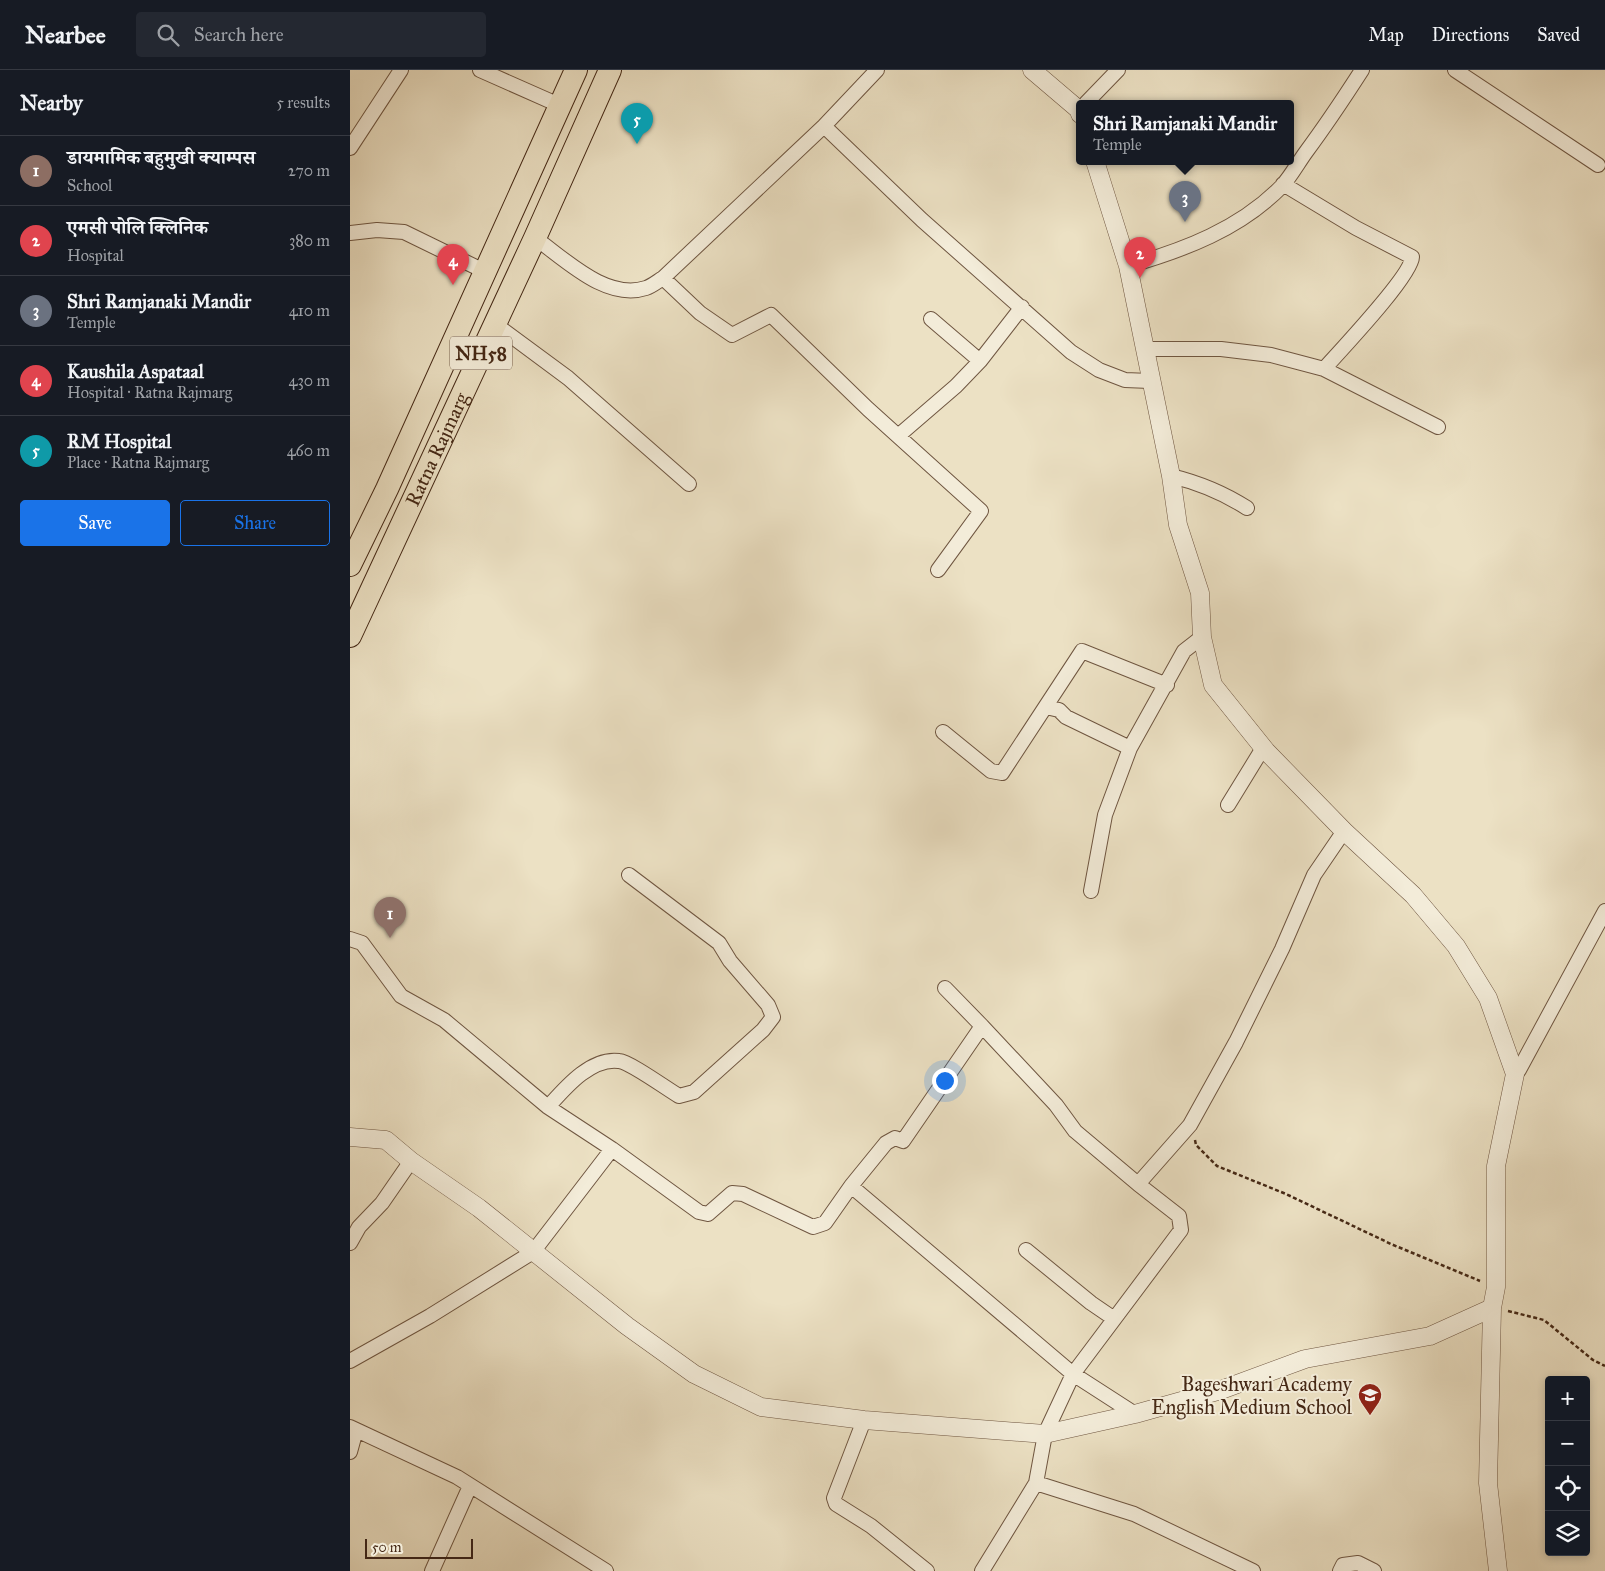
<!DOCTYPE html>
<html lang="en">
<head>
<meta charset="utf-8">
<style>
	:root { --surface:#171b24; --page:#242831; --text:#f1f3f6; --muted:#9ea1a6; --line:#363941; --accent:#1a73e8 }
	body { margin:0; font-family:"IM FELL Great Primer","Noto Serif Devanagari",serif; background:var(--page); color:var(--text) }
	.controls { position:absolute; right:15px; bottom:15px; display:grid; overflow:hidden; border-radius:5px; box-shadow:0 2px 8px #0003 }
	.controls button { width:45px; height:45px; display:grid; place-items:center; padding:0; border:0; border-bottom:1px solid var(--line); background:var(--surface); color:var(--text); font:25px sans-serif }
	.scale { position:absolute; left:15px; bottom:12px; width:108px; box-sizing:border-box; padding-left:5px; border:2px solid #452815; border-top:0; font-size:14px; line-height:18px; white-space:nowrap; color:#452815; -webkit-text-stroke:4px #f3ecd9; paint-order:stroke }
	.you { position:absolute; left:594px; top:1010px; width:18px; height:18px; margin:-12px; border:4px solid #fff; border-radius:50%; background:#1a73e8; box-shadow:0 0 0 8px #1a73e833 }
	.badge { display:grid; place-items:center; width:32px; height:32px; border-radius:50%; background:var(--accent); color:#fff; font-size:16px; font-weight:700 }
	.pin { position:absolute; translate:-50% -41px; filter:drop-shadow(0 1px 2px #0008) }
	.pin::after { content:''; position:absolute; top:26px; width:18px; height:15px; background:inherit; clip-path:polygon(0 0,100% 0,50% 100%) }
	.popup { position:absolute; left:726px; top:30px; width:218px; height:65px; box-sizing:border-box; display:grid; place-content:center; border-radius:5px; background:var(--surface); filter:drop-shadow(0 1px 4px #0005); font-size:16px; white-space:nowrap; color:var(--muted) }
	.popup b { font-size:19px; color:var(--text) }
	.popup::after { content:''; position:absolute; left:50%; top:100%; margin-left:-10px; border:10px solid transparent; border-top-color:var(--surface) }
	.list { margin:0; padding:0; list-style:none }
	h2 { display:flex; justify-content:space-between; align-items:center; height:65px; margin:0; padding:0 20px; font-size:21px }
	h2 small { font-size:16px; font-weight:400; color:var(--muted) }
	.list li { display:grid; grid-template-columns:32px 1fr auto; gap:15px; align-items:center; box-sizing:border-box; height:70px; padding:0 20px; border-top:1px solid var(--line) }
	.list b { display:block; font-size:19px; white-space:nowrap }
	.list p { margin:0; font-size:16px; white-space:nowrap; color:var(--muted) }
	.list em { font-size:16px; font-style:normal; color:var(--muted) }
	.actions { display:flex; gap:10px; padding:15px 20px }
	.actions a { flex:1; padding:11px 0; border:1px solid var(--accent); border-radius:5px; text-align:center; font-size:18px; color:var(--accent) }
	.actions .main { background:var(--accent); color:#fff }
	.icon { flex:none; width:28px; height:28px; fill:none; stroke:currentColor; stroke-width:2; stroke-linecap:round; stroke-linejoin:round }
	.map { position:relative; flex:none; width:1255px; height:1501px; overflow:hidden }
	header { display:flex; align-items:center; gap:30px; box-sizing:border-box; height:70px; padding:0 25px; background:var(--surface); border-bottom:1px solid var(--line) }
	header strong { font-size:24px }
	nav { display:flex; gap:28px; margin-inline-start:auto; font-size:18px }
	.search { width:350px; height:45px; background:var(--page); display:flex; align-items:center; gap:12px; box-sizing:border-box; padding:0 18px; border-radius:5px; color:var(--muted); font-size:19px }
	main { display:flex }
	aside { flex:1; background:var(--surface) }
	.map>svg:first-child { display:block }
</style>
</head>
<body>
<header>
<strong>Nearbee</strong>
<div class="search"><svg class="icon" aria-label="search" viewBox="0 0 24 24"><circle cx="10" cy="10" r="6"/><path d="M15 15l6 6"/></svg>Search here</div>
<nav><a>Map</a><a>Directions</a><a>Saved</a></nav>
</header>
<main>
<aside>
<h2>Nearby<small>5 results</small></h2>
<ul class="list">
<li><span class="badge" style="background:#8d6e63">1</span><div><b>डायमामिक बहुमुखी क्याम्पस</b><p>School</p></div><em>270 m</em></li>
<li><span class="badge" style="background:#e0444e">2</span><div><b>एमसी पोलि क्लिनिक</b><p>Hospital</p></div><em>380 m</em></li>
<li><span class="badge" style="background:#6b7280">3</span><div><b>Shri Ramjanaki Mandir</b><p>Temple</p></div><em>410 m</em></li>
<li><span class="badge" style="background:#e0444e">4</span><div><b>Kaushila Aspataal</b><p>Hospital · Ratna Rajmarg</p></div><em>430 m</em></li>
<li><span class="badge" style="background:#0f9aa8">5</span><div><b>RM Hospital</b><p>Place · Ratna Rajmarg</p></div><em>460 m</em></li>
</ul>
<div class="actions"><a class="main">Save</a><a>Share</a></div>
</aside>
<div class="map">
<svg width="1255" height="1501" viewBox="0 0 1255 1501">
	<rect width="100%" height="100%" fill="#ece1c4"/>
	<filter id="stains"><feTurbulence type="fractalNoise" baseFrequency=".004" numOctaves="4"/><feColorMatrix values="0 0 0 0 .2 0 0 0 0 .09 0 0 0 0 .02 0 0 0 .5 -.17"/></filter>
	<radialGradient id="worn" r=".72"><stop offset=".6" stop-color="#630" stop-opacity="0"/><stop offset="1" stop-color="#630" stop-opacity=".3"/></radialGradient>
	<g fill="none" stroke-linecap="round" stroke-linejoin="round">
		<!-- minor casing -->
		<g stroke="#6f5641" stroke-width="16">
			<path id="minor" d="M 130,0 L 209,35
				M 527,0 L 474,56 L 313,208 L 350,243 L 382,265 L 421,245 L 518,339 L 631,441 L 588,500
				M 1105,0 L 1248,95
				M 736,33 L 768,0
				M 474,56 L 572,150 L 721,282 L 749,300 L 775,310 L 800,311
				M 0,78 L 51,0
				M 933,114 L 1006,158 L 1062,187 C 1062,205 990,281 974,299
				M 0,163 L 27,160 L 54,162 L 134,201
				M 185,168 C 215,189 256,231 296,218 C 302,216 308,211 313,208
				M 778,196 C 834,180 890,159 932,116 C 941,106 948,93 956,82 C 976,55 994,28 1012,0
				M 581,249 L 630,291
				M 145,254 L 218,308 L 339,414
				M 795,279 L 871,279 L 921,285 L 974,299 L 1088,357
				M 548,366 L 606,316 L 630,291 L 672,237
				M 821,406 C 850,413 872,422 897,438
				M 696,637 L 709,640 L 716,647 L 780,678
				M 593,662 L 641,701 L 652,703 L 732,581 L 817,615
				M 878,735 L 913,678
				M 741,821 L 755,745 L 780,678 L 834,581 L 852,567
				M 0,869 L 12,873 L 51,926 L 94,950 L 198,1037 L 262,1079 L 349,1142 L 358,1144 L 382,1123 L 393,1124 L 463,1157 L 475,1153 L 501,1116 L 723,1304 L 785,1344
				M 632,956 L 706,1035 L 725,1061 L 788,1114
				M 1165,1004 L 1169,1000 L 1255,841
				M 198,1037 C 215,1018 241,987 269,991 C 280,992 317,1019 329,1026 L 344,1022 L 413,960 L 423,947 L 418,935 L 380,891 L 369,873 L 279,805
				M 501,1116 L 536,1073 L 545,1068 L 553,1071 L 632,956 L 595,918
				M 0,1173 L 9,1157 L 32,1133 L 61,1091
				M 676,1180 L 741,1233 L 763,1248
				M 0,1291 L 80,1246 L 183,1182 L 262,1079
				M 514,1350 L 484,1428 L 486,1434 L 521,1456 L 577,1501
				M 0,1357 L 107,1407 L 256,1501
				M 0,1382 L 6,1360
				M 686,1413 L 784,1444 L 903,1501
				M 82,1501 L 120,1416
				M 632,1501 L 686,1413 L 695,1364 L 723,1304 L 831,1160 L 829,1146 L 788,1114 L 840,1055 L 886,972 L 932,879 L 964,805 L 994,761
				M 990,1501 L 993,1495 L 1008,1493 L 1024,1501"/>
		</g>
		<!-- tertiary casing -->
		<g stroke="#6f5641" stroke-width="19">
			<path id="tertiary" d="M 682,0 L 729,40 L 730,44
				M 745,91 L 778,196 L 821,406 L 828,455 L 850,523 L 852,567 L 863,615 L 916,681 L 994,761 L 1063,825 L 1106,876 L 1138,928 L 1165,1004 L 1146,1096 L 1146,1217 L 1142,1238 L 1138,1413 L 1148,1501
				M 0,1067 L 36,1070 L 61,1091 L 129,1138 L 277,1256 L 344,1304 L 411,1337 L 514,1350 L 695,1364 L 785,1344 L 871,1320 L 955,1289 L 1080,1266 L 1142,1238"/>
		</g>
		<!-- trunk casing -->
		<g stroke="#452815" stroke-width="24">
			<g id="trunk">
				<path d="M 0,495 L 37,419 L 226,0"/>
				<path id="s1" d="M 0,566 L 185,168 L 260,0"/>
			</g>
		</g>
		<!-- path -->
		<path stroke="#452815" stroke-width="2.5" stroke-dasharray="4 2.5" stroke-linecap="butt" d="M 845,1070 L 846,1075 L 867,1096 L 936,1124 L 1041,1174 L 1130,1211
			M 1158,1241 L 1194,1250 L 1243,1290 L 1255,1296"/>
		<!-- minor -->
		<use href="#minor" stroke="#f3ecd9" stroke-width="14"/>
		<!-- tertiary -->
		<use href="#tertiary" stroke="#f3ecd9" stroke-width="18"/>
		<!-- trunk -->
		<use href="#trunk" stroke="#ece1c4" stroke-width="22"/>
	</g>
	<!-- icons -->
	<defs>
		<g id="school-pin" transform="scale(1.25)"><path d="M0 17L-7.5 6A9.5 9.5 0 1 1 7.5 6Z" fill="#8f2418" stroke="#f3ecd9"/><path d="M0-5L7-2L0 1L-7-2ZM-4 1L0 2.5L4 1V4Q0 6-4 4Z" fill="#fff"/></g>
	</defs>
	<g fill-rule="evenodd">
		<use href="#school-pin" x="1020" y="1325"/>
	</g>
	<g text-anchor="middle" stroke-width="4" stroke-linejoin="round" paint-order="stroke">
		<!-- shield labels -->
		<rect fill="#f3ecd9" stroke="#796350" stroke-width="1" x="100" y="266.5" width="62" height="33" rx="4"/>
		<g font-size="19" font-weight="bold" fill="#452815">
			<text x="131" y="290">NH58</text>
		</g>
		<!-- street labels -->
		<g font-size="20" fill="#452815" stroke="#f3ecd9">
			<text dy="7" stroke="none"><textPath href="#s1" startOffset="206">Ratna Rajmarg</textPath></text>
		</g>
		<!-- poi labels -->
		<g font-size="20" fill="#452815" stroke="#f3ecd9" text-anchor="end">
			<text x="1002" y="1321">Bageshwari Academy<tspan x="1002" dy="23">English Medium School</tspan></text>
		</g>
	</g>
	<rect width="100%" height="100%" filter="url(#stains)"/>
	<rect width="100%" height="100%" fill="url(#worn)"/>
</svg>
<div class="controls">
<button>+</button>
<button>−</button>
<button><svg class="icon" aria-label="locate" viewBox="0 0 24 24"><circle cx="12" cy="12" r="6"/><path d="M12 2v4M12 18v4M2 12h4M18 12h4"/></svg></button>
<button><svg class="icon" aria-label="layers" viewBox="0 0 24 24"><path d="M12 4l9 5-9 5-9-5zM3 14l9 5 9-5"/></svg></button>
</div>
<div class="scale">50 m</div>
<div class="you"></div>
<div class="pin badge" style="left:40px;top:868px;background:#8d6e63">1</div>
<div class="pin badge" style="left:790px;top:208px;background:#e0444e">2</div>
<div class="pin badge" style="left:835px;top:152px;background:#6b7280">3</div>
<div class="popup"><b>Shri Ramjanaki Mandir</b>Temple</div>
<div class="pin badge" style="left:103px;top:215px;background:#e0444e">4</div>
<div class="pin badge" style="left:287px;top:74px;background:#0f9aa8">5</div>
</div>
</main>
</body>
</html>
